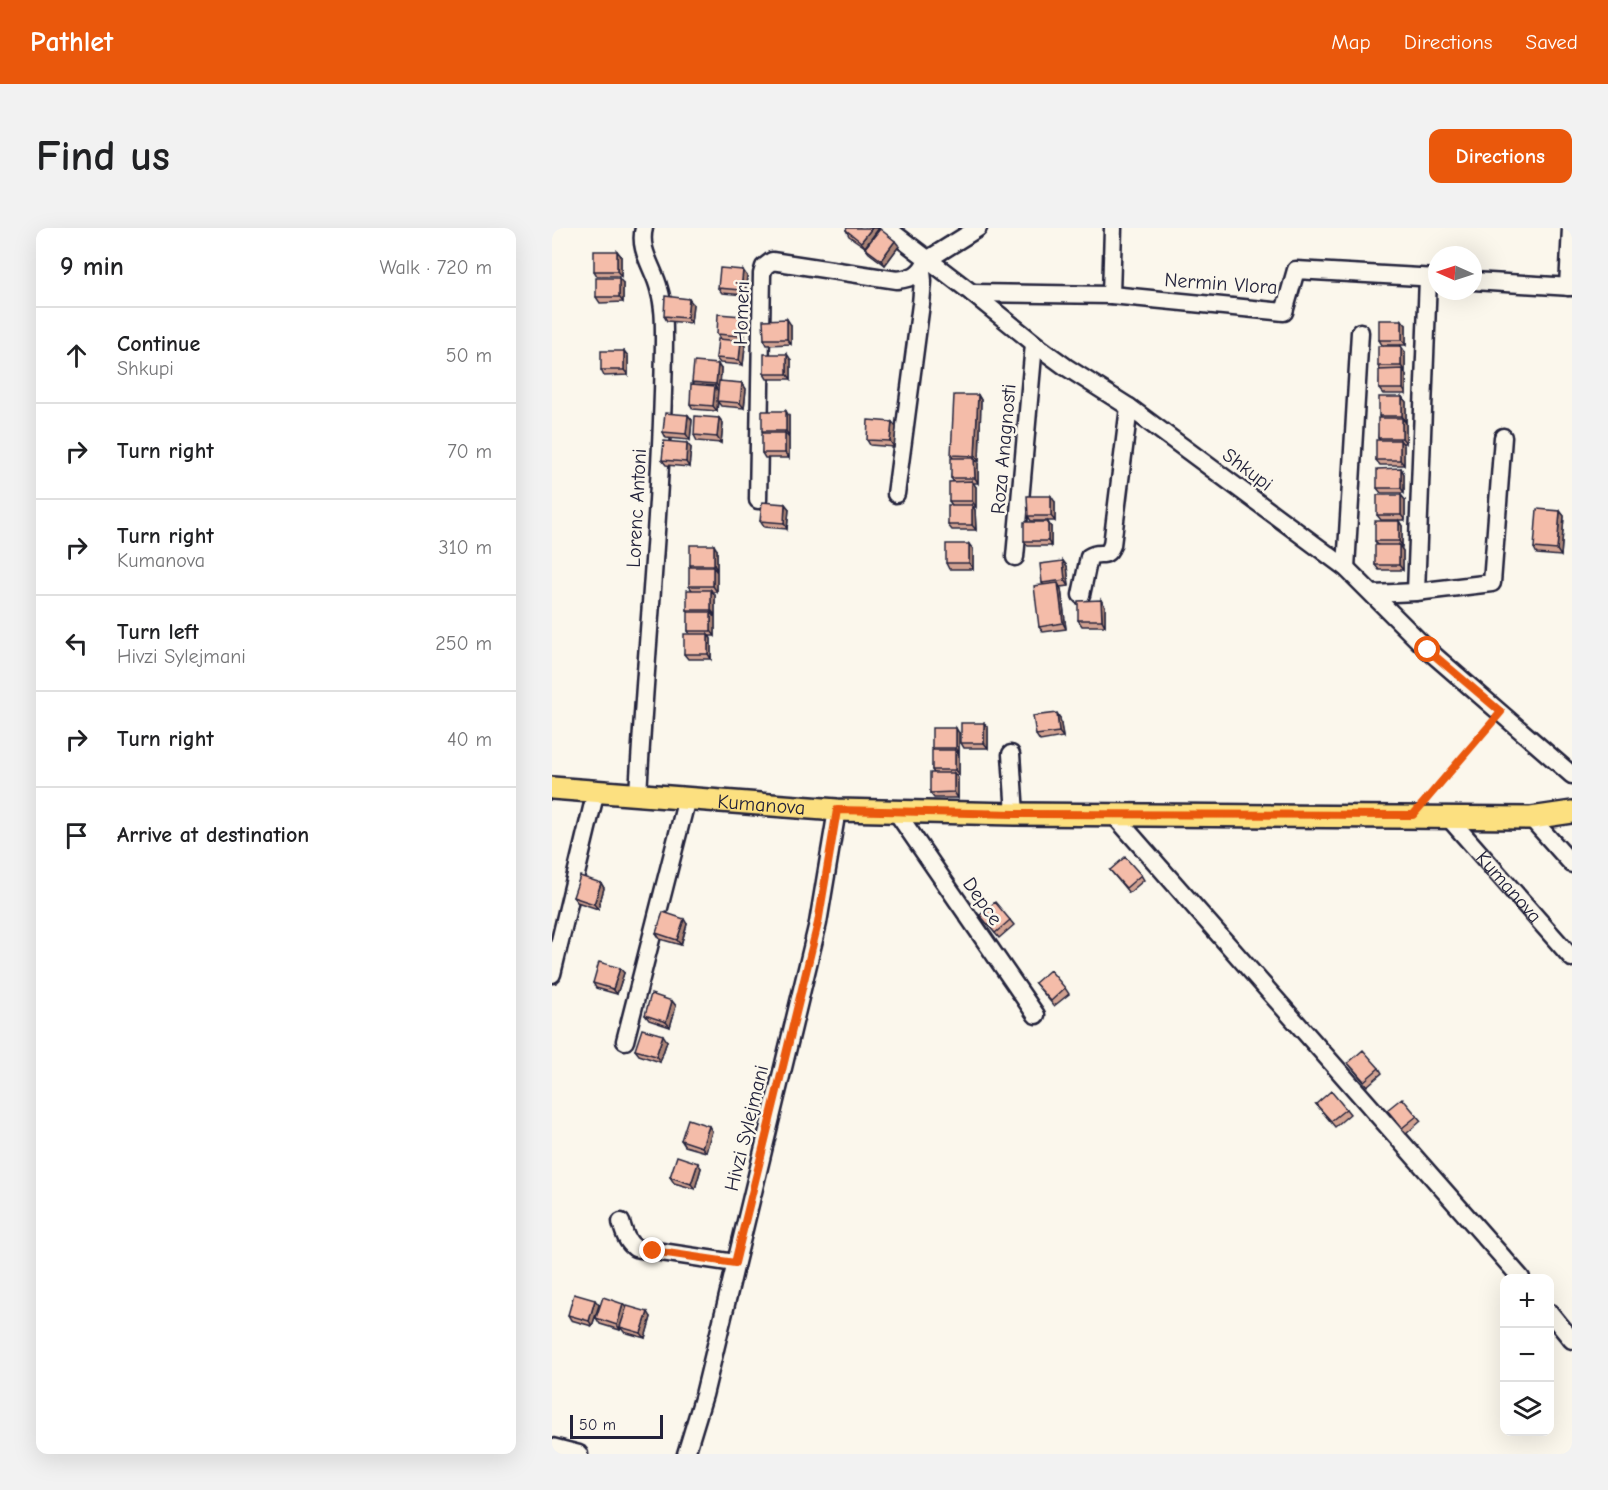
<!DOCTYPE html>
<html lang="en">
<head>
<meta charset="utf-8">
<style>
	:root { --surface:#fff; --page:#f2f2f2; --text:#202124; --muted:#757577; --line:#e0e0e0; --accent:#ea580c }
	body { margin:0; font-family:"Comic Neue",sans-serif; background:var(--page); color:var(--text) }
	.controls { position:absolute; right:18px; bottom:18px; display:grid; overflow:hidden; border-radius:12px; box-shadow:0 6px 24px #0002 }
	.controls button { width:54px; height:54px; display:grid; place-items:center; padding:0; border:0; border-bottom:2px solid var(--line); background:var(--surface); color:var(--text); font:30px sans-serif }
	.compass { position:absolute; left:876px; top:18px; width:54px; height:54px; border-radius:50%; background:var(--surface); box-shadow:0 6px 24px #0002; rotate:273deg }
	.scale { position:absolute; left:18px; bottom:15px; width:93px; box-sizing:border-box; padding-left:6px; border:3px solid #22223b; border-top:0; font-size:16px; line-height:21px; white-space:nowrap; color:#22223b; -webkit-text-stroke:4px #fbf7ec; paint-order:stroke }
	.stop { position:absolute; width:18px; height:18px; margin:-14px; border:4px solid #ea580c; border-radius:50%; background:#fff }
	.stop.end { background:#ea580c; border-color:#fff; box-shadow:0 2px 6px #0008 }
	.list { margin:0; padding:0; list-style:none }
	h2 { display:flex; justify-content:space-between; align-items:center; height:78px; margin:0; padding:0 24px; font-size:26px }
	h2 small { font-size:20px; font-weight:400; color:var(--muted) }
	.list li { display:grid; grid-template-columns:39px 1fr auto; gap:18px; align-items:center; box-sizing:border-box; height:96px; padding:0 24px; border-top:2px solid var(--line) }
	.list b { display:block; font-size:22px; white-space:nowrap }
	.list p { margin:0; font-size:20px; white-space:nowrap; color:var(--muted) }
	.list em { font-size:20px; font-style:normal; color:var(--muted) }
	.icon { flex:none; width:33px; height:33px; fill:none; stroke:currentColor; stroke-width:2; stroke-linecap:round; stroke-linejoin:round }
	.map { position:relative; flex:none; width:1020px; height:1226px; overflow:hidden; border-radius:12px }
	header { display:flex; align-items:center; gap:36px; box-sizing:border-box; height:84px; padding:0 30px; background:var(--accent); color:#fff }
	header strong { font-size:28px }
	nav { display:flex; gap:33px; margin-inline-start:auto; font-size:21px }
	.intro { display:flex; align-items:center; justify-content:space-between; box-sizing:border-box; height:144px; padding:0 36px }
	h1 { margin:0; font-size:42px }
	.button { padding:15px 27px; border-radius:12px; background:var(--accent); color:#fff; font-size:21px; font-weight:700 }
	main { display:flex; gap:36px; padding:0 36px }
	aside { flex:1; background:var(--surface); border-radius:12px; box-shadow:0 6px 24px #0002 }
	.map>svg:first-child { display:block }
</style>
</head>
<body>
<header>
<strong>Pathlet</strong>
<nav><a>Map</a><a>Directions</a><a>Saved</a></nav>
</header>
<div class="intro"><h1>Find us</h1><a class="button">Directions</a></div>
<main>
<aside>
<h2>9 min<small>Walk · 720 m</small></h2>
<ul class="list">
<li><svg class="icon" aria-label="ahead" viewBox="0 0 24 24"><path d="M12 20V5M6 11l6-6 6 6"/></svg><div><b>Continue</b><p>Shkupi</p></div><em>50 m</em></li>
<li><svg class="icon" aria-label="right" viewBox="0 0 24 24"><path d="M7 20v-9h11M14 6l5 5-5 5"/></svg><div><b>Turn right</b></div><em>70 m</em></li>
<li><svg class="icon" aria-label="right" viewBox="0 0 24 24"><path d="M7 20v-9h11M14 6l5 5-5 5"/></svg><div><b>Turn right</b><p>Kumanova</p></div><em>310 m</em></li>
<li><svg class="icon" aria-label="left" viewBox="0 0 24 24"><path d="M17 20v-9H6M10 6l-5 5 5 5"/></svg><div><b>Turn left</b><p>Hivzi Sylejmani</p></div><em>250 m</em></li>
<li><svg class="icon" aria-label="right" viewBox="0 0 24 24"><path d="M7 20v-9h11M14 6l5 5-5 5"/></svg><div><b>Turn right</b></div><em>40 m</em></li>
<li><svg class="icon" aria-label="arrive" viewBox="0 0 24 24"><path d="M6 21V4h12l-3 4 3 4H6"/></svg><div><b>Arrive at destination</b></div></li>
</ul>
</aside>
<div class="map">
<svg width="1020" height="1226" viewBox="0 0 1020 1226">
	<rect width="100%" height="100%" fill="#fbf7ec"/>
	<filter id="ink" filterUnits="userSpaceOnUse"><feTurbulence type="fractalNoise" baseFrequency=".0167" numOctaves="2"/><feDisplacementMap in="SourceGraphic" scale="12" xChannelSelector="R" yChannelSelector="G"/><feConvolveMatrix kernelMatrix="1 2 1 2 8 2 1 2 1" color-interpolation-filters="sRGB"/></filter>
	<g filter="url(#ink)">
		<g fill="none" stroke-linecap="round" stroke-linejoin="round">
			<!-- minor casing -->
			<g stroke="#22223b" stroke-width="21">
				<g id="minor">
					<path d="M 335,0 L 420,65 L 488,120 L 514,139 L 577,179 L 794,340 L 876,422 L 1020,547"/>
					<path d="M 375,32 L 426,0"/>
					<path d="M 921,53 L 1020,59"/>
					<path d="M 1016,59 L 1019,0"/>
					<path d="M 420,65 L 559,67 L 732,84 L 744,42 L 885,50"/>
					<path d="M 559,67 L 561,0"/>
					<path d="M 344,266 L 369,76 L 371,53 L 370,43"/>
					<path d="M 206,272 L 210,46 L 212,39 L 220,33 L 345,52 C 361,50 368,47 375,32"/>
					<path d="M 463,329 L 482,116"/>
					<path d="M 794,340 L 808,104"/>
					<path d="M 864,364 L 876,50"/>
					<path d="M 821,366 L 864,364 L 940,355 L 951,209"/>
					<path d="M 529,367 L 537,329 C 548,322 554,332 560,317 L 577,179"/>
					<path d="M 459,526 L 463,586"/>
					<path d="M 86,567 C 94,415 111,263 112,110 C 112,93 112,77 107,61 C 102,40 86,22 92,0"/>
					<path d="M 343,582 L 484,787"/>
					<path d="M 561,586 L 969,1050"/>
					<path id="s1" d="M 895,588 L 1020,730"/>
					<path d="M 979,590 L 1020,636"/>
					<path d="M 0,746 L 44,563"/>
					<path d="M 73,813 L 135,570"/>
					<path d="M 69,994 C 72,1004 74,1013 83,1020 L 183,1035"/>
					<path d="M 998,1085 L 1020,1112"/>
					<path d="M 0,1219 L 27,1226"/>
					<path d="M 134,1226 L 152,1167 L 266,695 L 285,582"/>
				</g>
			</g>
			<!-- major casing -->
			<g stroke="#22223b" stroke-width="26">
				<g id="major">
					<path id="s2" d="M 0,560 L 285,582 L 463,586 L 979,590 L 1020,584"/>
				</g>
			</g>
			<!-- path -->
			<path stroke="#22223b" stroke-width="2" stroke-dasharray="6 4.5" stroke-linecap="butt" d="M 875,572 L 939,496"/>
			<!-- minor -->
			<use href="#minor" stroke="#fbf7ec" stroke-width="16"/>
			<!-- major -->
			<use href="#major" stroke="#fce080" stroke-width="21"/>
		</g>
		<!-- wall -->
		<path fill="#d2a291" stroke="#22223b" stroke-width="1.5" d="M 327,0 L 313,19 L 297,8 L 294,2 Z
			M 347,18 L 333,37 L 317,25 L 313,20 Z
			M 65,23 L 69,28 L 69,48 L 45,48 L 42,43 Z
			M 195,48 L 193,67 L 170,65 L 166,60 Z
			M 71,55 L 71,74 L 48,75 L 44,69 Z
			M 141,76 L 139,95 L 115,93 L 112,88 Z
			M 190,88 L 193,93 L 192,113 L 189,113 L 193,118 L 191,137 L 168,135 L 164,130 L 168,111 L 165,106 Z
			M 239,97 L 239,116 L 215,117 L 212,111 Z
			M 854,97 L 854,117 L 830,117 L 827,112 Z
			M 72,123 L 76,128 L 76,147 L 52,148 L 49,142 Z
			M 853,124 L 853,143 L 852,143 L 854,147 L 854,166 L 831,166 L 827,161 L 828,142 L 826,138 Z
			M 239,132 L 239,151 L 215,151 L 212,146 Z
			M 169,141 L 168,154 L 190,155 L 194,161 L 192,180 L 169,178 L 166,174 L 165,183 L 141,181 L 138,176 L 142,156 L 140,154 Z
			M 426,167 L 429,172 L 427,233 L 424,233 L 426,235 L 426,255 L 421,255 L 424,259 L 424,279 L 421,279 L 423,282 L 424,302 L 400,302 L 396,297 L 400,277 L 397,273 L 402,254 L 399,250 L 401,230 L 399,227 Z
			M 850,169 L 854,174 L 854,194 L 853,194 L 854,195 L 854,215 L 850,215 L 852,217 L 852,237 L 828,237 L 824,232 L 828,212 L 826,210 L 828,190 L 827,188 Z
			M 136,187 L 140,192 L 138,212 L 114,210 L 111,204 Z
			M 237,188 L 237,208 L 235,208 L 237,210 L 237,230 L 213,230 L 210,225 L 212,205 L 210,203 Z
			M 167,190 L 171,195 L 169,215 L 145,213 L 142,207 Z
			M 340,194 L 344,199 L 342,219 L 318,217 L 315,212 Z
			M 139,220 L 137,239 L 114,237 L 110,232 Z
			M 849,240 L 852,246 L 852,265 L 829,265 L 825,260 Z
			M 849,267 L 853,272 L 853,292 L 829,292 L 825,287 Z
			M 503,274 L 503,293 L 479,293 L 476,288 Z
			M 233,276 L 237,281 L 235,301 L 212,299 L 208,293 Z
			M 1008,283 L 1012,288 L 1009,328 L 985,326 L 982,320 Z
			M 847,293 L 850,298 L 850,318 L 848,318 L 851,323 L 851,342 L 827,342 L 823,337 L 826,317 L 823,313 Z
			M 499,299 L 499,318 L 476,318 L 472,313 Z
			M 421,321 L 421,341 L 397,341 L 394,335 Z
			M 165,322 L 165,342 L 163,342 L 165,344 L 165,364 L 160,364 L 163,367 L 163,387 L 162,387 L 163,389 L 163,408 L 158,408 L 159,411 L 159,431 L 136,431 L 132,426 L 138,406 L 136,403 L 137,384 L 135,382 L 140,362 L 137,358 L 139,339 L 138,337 Z
			M 511,333 L 515,338 L 517,358 L 508,359 L 509,361 L 514,401 L 491,404 L 487,399 L 492,357 L 490,355 Z
			M 553,378 L 553,398 L 530,398 L 526,392 Z
			M 508,490 L 511,509 L 488,513 L 484,507 Z
			M 436,500 L 436,520 L 412,520 L 409,515 Z
			M 407,505 L 407,525 L 405,525 L 407,527 L 407,547 L 403,547 L 406,550 L 406,570 L 382,570 L 378,565 L 382,545 L 380,542 L 382,522 L 380,520 Z
			M 558,642 L 589,647 L 592,652 L 577,665 Z
			M 49,655 L 52,660 L 46,681 L 25,674 L 21,669 Z
			M 428,687 L 458,692 L 462,697 L 447,710 Z
			M 135,696 L 129,717 L 108,711 L 104,705 Z
			M 72,745 L 65,766 L 44,760 L 41,755 Z
			M 483,755 L 513,760 L 517,766 L 502,778 Z
			M 120,773 L 124,778 L 118,799 L 97,792 L 93,787 Z
			M 115,813 L 108,834 L 87,827 L 83,822 Z
			M 796,835 L 827,840 L 830,845 L 815,858 Z
			M 764,876 L 794,881 L 798,886 L 783,899 Z
			M 835,882 L 865,888 L 869,893 L 854,906 Z
			M 160,903 L 154,924 L 133,918 L 129,912 Z
			M 149,940 L 143,961 L 122,955 L 118,949 Z
			M 47,1077 L 40,1098 L 19,1092 L 16,1087 Z
			M 74,1080 L 99,1089 L 93,1110 L 72,1104 L 69,1100 L 68,1102 L 48,1096 L 44,1090 Z"/>
		<!-- shaded-wall -->
		<path fill="#ab8476" stroke="#22223b" stroke-width="1.5" d="M 320,0 L 327,0 L 313,19 L 309,14 Z
			M 343,13 L 347,18 L 333,37 L 329,32 Z
			M 65,23 L 69,28 L 69,48 L 65,43 Z
			M 191,42 L 195,48 L 193,67 L 189,62 Z
			M 67,50 L 71,55 L 71,74 L 67,69 Z
			M 137,71 L 141,76 L 139,95 L 135,90 Z
			M 190,88 L 193,93 L 192,113 L 188,108 Z
			M 235,91 L 239,97 L 239,116 L 235,111 Z
			M 850,92 L 854,97 L 854,117 L 850,112 Z
			M 189,113 L 193,118 L 191,137 L 187,132 Z
			M 849,118 L 853,124 L 853,143 L 849,138 Z
			M 72,123 L 76,128 L 76,147 L 72,142 Z
			M 235,126 L 239,132 L 239,151 L 235,146 Z
			M 166,136 L 169,141 L 168,161 L 164,156 Z
			M 851,141 L 854,147 L 854,166 L 851,161 Z
			M 190,155 L 194,161 L 192,180 L 188,175 Z
			M 163,158 L 166,163 L 165,183 L 161,178 Z
			M 426,167 L 429,172 L 427,233 L 423,228 Z
			M 850,169 L 854,174 L 854,194 L 850,188 Z
			M 234,183 L 237,188 L 237,208 L 234,203 Z
			M 136,187 L 140,192 L 138,212 L 134,206 Z
			M 167,190 L 171,195 L 169,215 L 165,209 Z
			M 850,190 L 854,195 L 854,215 L 850,210 Z
			M 340,194 L 344,199 L 342,219 L 338,213 Z
			M 233,205 L 237,210 L 237,230 L 233,225 Z
			M 848,212 L 852,217 L 852,237 L 848,232 Z
			M 135,215 L 139,220 L 137,239 L 134,234 Z
			M 422,230 L 426,235 L 426,255 L 423,250 Z
			M 849,240 L 852,246 L 852,265 L 849,260 Z
			M 420,253 L 424,259 L 424,279 L 420,273 Z
			M 849,267 L 853,272 L 853,292 L 849,287 Z
			M 499,268 L 503,274 L 503,293 L 499,288 Z
			M 233,276 L 237,281 L 235,301 L 232,295 Z
			M 420,277 L 423,282 L 424,302 L 420,297 Z
			M 1008,283 L 1012,288 L 1009,328 L 1005,322 Z
			M 847,293 L 850,298 L 850,318 L 847,313 Z
			M 496,294 L 499,299 L 499,318 L 496,313 Z
			M 417,316 L 421,321 L 421,341 L 417,335 Z
			M 162,317 L 165,322 L 165,342 L 162,337 Z
			M 847,317 L 851,323 L 851,342 L 847,337 Z
			M 511,333 L 515,338 L 517,358 L 513,352 Z
			M 161,339 L 165,344 L 165,364 L 161,358 Z
			M 506,355 L 509,361 L 514,401 L 511,395 Z
			M 159,362 L 163,367 L 163,387 L 159,382 Z
			M 549,372 L 553,378 L 553,398 L 550,392 Z
			M 159,384 L 163,389 L 163,408 L 159,403 Z
			M 156,406 L 159,411 L 159,431 L 156,426 Z
			M 505,485 L 508,490 L 511,509 L 507,504 Z
			M 432,495 L 436,500 L 436,520 L 432,515 Z
			M 404,500 L 407,505 L 407,525 L 404,520 Z
			M 403,522 L 407,527 L 407,547 L 403,542 Z
			M 402,545 L 406,550 L 406,570 L 402,564 Z
			M 49,655 L 52,660 L 46,681 L 42,676 Z
			M 132,691 L 135,696 L 129,717 L 125,712 Z
			M 68,740 L 72,745 L 65,766 L 61,761 Z
			M 120,773 L 124,778 L 118,799 L 114,794 Z
			M 111,807 L 115,813 L 108,834 L 104,828 Z
			M 157,898 L 160,903 L 154,924 L 150,919 Z
			M 146,935 L 149,940 L 143,961 L 139,956 Z
			M 43,1072 L 47,1077 L 40,1098 L 37,1093 Z
			M 71,1076 L 75,1081 L 68,1099 L 69,1100 L 68,1102 L 65,1097 Z
			M 96,1084 L 99,1089 L 93,1110 L 89,1105 Z"/>
		<!-- building -->
		<path fill="#f4bca9" stroke="#22223b" stroke-width="1.5" d="M 295,0 L 320,0 L 309,14 L 294,2 Z
			M 328,1 L 343,13 L 329,32 L 313,20 Z
			M 42,23 L 65,23 L 65,43 L 42,43 Z
			M 168,40 L 191,42 L 189,62 L 166,60 Z
			M 44,50 L 67,50 L 67,69 L 44,69 Z
			M 113,68 L 137,71 L 135,90 L 112,88 Z
			M 166,86 L 190,88 L 188,108 L 165,106 Z
			M 235,91 L 235,111 L 212,111 L 211,92 Z
			M 827,92 L 850,92 L 850,112 L 827,112 Z
			M 166,111 L 189,113 L 187,132 L 164,130 Z
			M 826,118 L 849,118 L 849,138 L 826,138 Z
			M 49,123 L 72,123 L 72,142 L 49,142 Z
			M 212,126 L 235,126 L 235,146 L 212,146 Z
			M 142,134 L 166,136 L 164,156 L 140,154 Z
			M 851,141 L 851,161 L 827,161 L 827,142 Z
			M 167,153 L 190,155 L 188,175 L 165,173 Z
			M 139,156 L 163,158 L 161,178 L 138,176 Z
			M 402,167 L 426,167 L 423,228 L 399,227 Z
			M 827,169 L 850,169 L 850,188 L 827,188 Z
			M 210,183 L 234,183 L 234,203 L 210,203 Z
			M 113,185 L 136,187 L 134,206 L 111,204 Z
			M 143,188 L 167,190 L 165,209 L 142,207 Z
			M 826,190 L 850,190 L 850,210 L 826,210 Z
			M 316,192 L 340,194 L 338,213 L 315,212 Z
			M 210,205 L 233,205 L 233,225 L 210,225 Z
			M 824,212 L 848,212 L 848,232 L 824,232 Z
			M 112,213 L 135,215 L 134,234 L 110,232 Z
			M 399,230 L 422,230 L 423,250 L 399,250 Z
			M 849,240 L 849,260 L 825,260 L 825,241 Z
			M 420,253 L 420,273 L 397,273 L 397,254 Z
			M 825,267 L 849,267 L 849,287 L 825,287 Z
			M 475,268 L 499,268 L 499,288 L 476,288 Z
			M 210,274 L 233,276 L 232,295 L 208,293 Z
			M 396,277 L 420,277 L 420,297 L 396,297 Z
			M 985,281 L 1008,283 L 1005,322 L 982,320 Z
			M 823,293 L 847,293 L 847,313 L 823,313 Z
			M 472,294 L 496,294 L 496,313 L 472,313 Z
			M 394,316 L 417,316 L 417,335 L 394,335 Z
			M 138,317 L 162,317 L 162,337 L 138,337 Z
			M 823,317 L 847,317 L 847,337 L 823,337 Z
			M 511,333 L 513,352 L 490,355 L 488,336 Z
			M 137,339 L 161,339 L 161,358 L 137,358 Z
			M 506,355 L 511,395 L 487,399 L 482,358 Z
			M 135,362 L 159,362 L 159,382 L 135,382 Z
			M 549,372 L 550,392 L 526,392 L 526,373 Z
			M 136,384 L 159,384 L 159,403 L 136,403 Z
			M 132,406 L 156,406 L 156,426 L 132,426 Z
			M 505,485 L 507,504 L 484,507 L 481,488 Z
			M 409,495 L 432,495 L 432,515 L 409,515 Z
			M 380,500 L 404,500 L 404,520 L 380,520 Z
			M 380,522 L 403,522 L 403,542 L 380,542 Z
			M 378,545 L 402,545 L 402,564 L 378,565 Z
			M 573,629 L 589,647 L 574,660 L 558,642 Z
			M 28,648 L 49,655 L 42,676 L 21,669 Z
			M 443,674 L 458,692 L 443,705 L 428,687 Z
			M 111,684 L 132,691 L 125,712 L 104,705 Z
			M 47,734 L 68,740 L 61,761 L 41,755 Z
			M 498,742 L 513,760 L 499,773 L 483,755 Z
			M 99,766 L 120,773 L 114,794 L 93,787 Z
			M 90,801 L 111,807 L 104,828 L 83,822 Z
			M 811,822 L 827,840 L 812,853 L 796,835 Z
			M 779,863 L 794,881 L 779,893 L 764,876 Z
			M 850,870 L 865,888 L 850,900 L 835,882 Z
			M 136,891 L 157,898 L 150,919 L 129,912 Z
			M 125,928 L 146,935 L 139,956 L 118,949 Z
			M 22,1066 L 43,1072 L 37,1093 L 16,1087 Z
			M 51,1069 L 71,1076 L 65,1097 L 44,1090 Z
			M 75,1078 L 96,1084 L 89,1105 L 68,1099 Z"/>
	</g>
	<g fill="none" stroke-linecap="round" stroke-linejoin="round" filter="url(#ink)">
		<!-- route -->
		<path stroke="#ea580c" stroke-width="8" d="M 101,1023 L 183,1035 L 266,695 L 285,582 L 463,586 L 861,587 L 949,484 L 876,422"/>
	</g>
	<g text-anchor="middle" stroke-width="5" stroke-linejoin="round" paint-order="stroke">
		<!-- street labels -->
		<g font-size="20" fill="#22223b" stroke="#fbf7ec">
			<text transform="translate(669 55) rotate(4)" y="7">Nermin Vlora</text>
			<text transform="translate(189 85) rotate(-88)" y="7">Homeri</text>
			<text transform="translate(451 221) rotate(-85)" y="7">Roza Anagnosti</text>
			<text transform="translate(696 241) rotate(37)" y="7">Shkupi</text>
			<text transform="translate(84 280) rotate(-87)" y="7">Lorenc Antoni</text>
			<text dy="7" stroke="none"><textPath href="#s2" startOffset="210">Kumanova</textPath></text>
			<text dy="7" stroke="none"><textPath href="#s1" startOffset="94">Kumanova</textPath></text>
			<text transform="translate(431 673) rotate(55)" y="7">Depce</text>
			<text transform="translate(194 900) rotate(-76)" y="7">Hivzi Sylejmani</text>
		</g>
	</g>
</svg>
<div class="controls">
<button>+</button>
<button>−</button>
<button><svg class="icon" aria-label="layers" viewBox="0 0 24 24"><path d="M12 4l9 5-9 5-9-5zM3 14l9 5 9-5"/></svg></button>
</div>
<svg class="compass" viewBox="-18 -18 36 36"><path d="M0-13l5 13h-10z" fill="#e53935"/><path d="M0 13l5-13h-10z" fill="#757577"/></svg>
<div class="scale">50 m</div>
<div class="stop" style="left:876px;top:422px"></div>
<div class="stop end" style="left:101px;top:1023px"></div>
</div>
</main>
</body>
</html>
